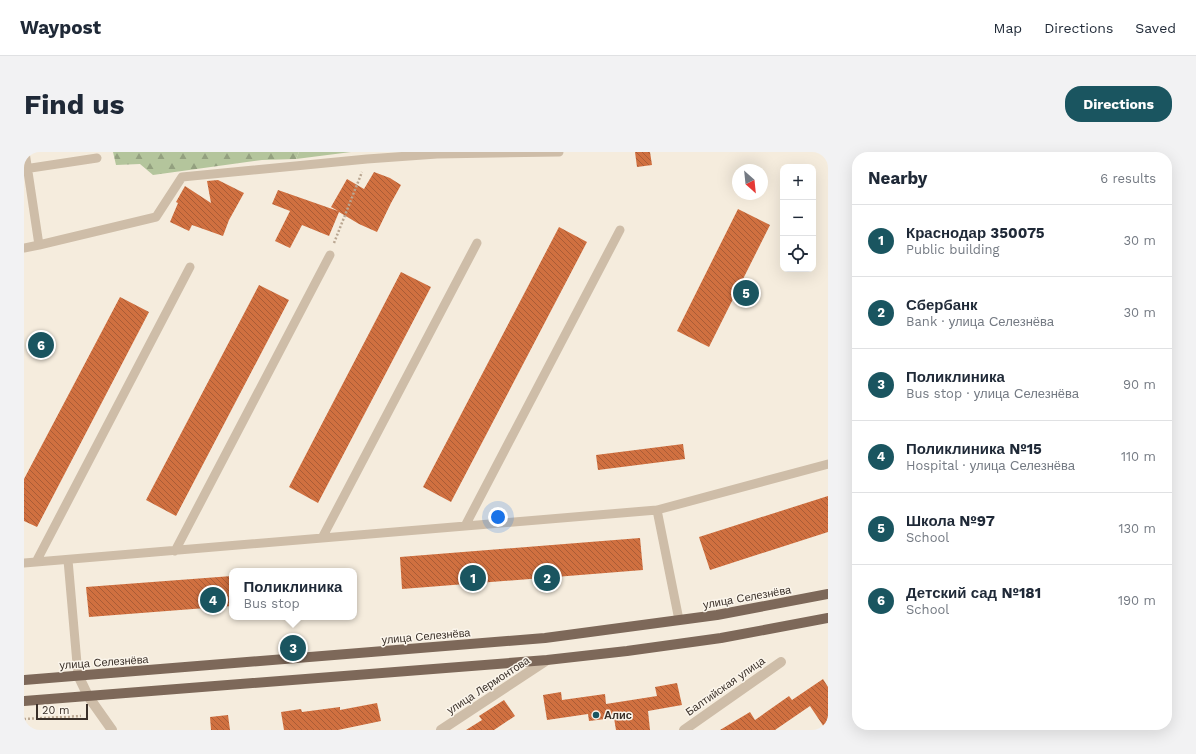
<!DOCTYPE html>
<html lang="en">
<head>
<meta charset="utf-8">
<style>
	:root { --surface:#fff; --page:#f2f2f3; --text:#1f2937; --muted:#747a83; --line:#e0e1e3; --accent:#1a5560 }
	body { margin:0; font-family:"Work Sans",sans-serif; background:var(--page); color:var(--text) }
	.controls { position:absolute; right:12px; top:12px; display:grid; overflow:hidden; border-radius:8px; box-shadow:0 4px 16px #0002 }
	.controls button { width:36px; height:36px; display:grid; place-items:center; padding:0; border:0; border-bottom:1px solid var(--line); background:var(--surface); color:var(--text); font:20px sans-serif }
	.compass { position:absolute; left:708px; top:12px; width:36px; height:36px; border-radius:50%; background:var(--surface); box-shadow:0 4px 16px #0002; rotate:153deg }
	.scale { position:absolute; left:12px; bottom:10px; width:52px; box-sizing:border-box; padding-left:4px; border:2px solid #3a3029; border-top:0; font-size:11px; line-height:14px; white-space:nowrap; color:#3a3029; -webkit-text-stroke:3px #fbf5eb; paint-order:stroke }
	.you { position:absolute; left:474px; top:365px; width:14px; height:14px; margin:-10px; border:3px solid #fff; border-radius:50%; background:#1a73e8; box-shadow:0 0 0 6px #1a73e833 }
	.badge { display:grid; place-items:center; width:26px; height:26px; border-radius:50%; background:var(--accent); color:#fff; font-size:13px; font-weight:700 }
	.pin { position:absolute; translate:-50% -50%; border:2px solid #fff; box-shadow:0 1px 4px #0006 }
	.popup { position:absolute; left:205px; top:416px; width:128px; height:52px; box-sizing:border-box; display:grid; place-content:center; border-radius:8px; background:var(--surface); filter:drop-shadow(0 1px 3px #0005); font-size:13px; white-space:nowrap; color:var(--muted) }
	.popup b { font-size:15px; color:var(--text) }
	.popup::after { content:''; position:absolute; left:50%; top:100%; margin-left:-8px; border:8px solid transparent; border-top-color:var(--surface) }
	.list { margin:0; padding:0; list-style:none }
	h2 { display:flex; justify-content:space-between; align-items:center; height:52px; margin:0; padding:0 16px; font-size:17px }
	h2 small { font-size:13px; font-weight:400; color:var(--muted) }
	.list li { display:grid; grid-template-columns:26px 1fr auto; gap:12px; align-items:center; box-sizing:border-box; height:72px; padding:0 16px; border-top:1px solid var(--line) }
	.list b { display:block; font-size:15px; white-space:nowrap }
	.list p { margin:0; font-size:13px; white-space:nowrap; color:var(--muted) }
	.list em { font-size:13px; font-style:normal; color:var(--muted) }
	.icon { flex:none; width:22px; height:22px; fill:none; stroke:currentColor; stroke-width:2; stroke-linecap:round; stroke-linejoin:round }
	.map { position:relative; flex:none; width:804px; height:578px; overflow:hidden; border-radius:16px }
	header { display:flex; align-items:center; gap:24px; box-sizing:border-box; height:56px; padding:0 20px; background:var(--surface); border-bottom:1px solid var(--line) }
	header strong { font-size:19px }
	nav { display:flex; gap:22px; margin-inline-start:auto; font-size:14px }
	.intro { display:flex; align-items:center; justify-content:space-between; box-sizing:border-box; height:96px; padding:0 24px }
	h1 { margin:0; font-size:28px }
	.button { padding:10px 18px; border-radius:16px; background:var(--accent); color:#fff; font-size:14px; font-weight:700 }
	main { display:flex; gap:24px; padding:0 24px }
	aside { flex:1; background:var(--surface); border-radius:16px; box-shadow:0 4px 16px #0002 }
	.map>svg:first-child { display:block }
</style>
</head>
<body>
<header>
<strong>Waypost</strong>
<nav><a>Map</a><a>Directions</a><a>Saved</a></nav>
</header>
<div class="intro"><h1>Find us</h1><a class="button">Directions</a></div>
<main>
<div class="map">
<svg width="804" height="578" viewBox="0 0 804 578">
	<defs>
		<pattern id="forest-firs" width="22" height="20" patternUnits="userSpaceOnUse"><rect width="22" height="20" fill="#b4c59c"/><path d="M5 1l3.5 6h-7zM16 11l3.5 6h-7z" fill="#93a07f"/></pattern>
		<pattern id="building-back-hatch" width="6" height="6" patternUnits="userSpaceOnUse"><rect width="6" height="6" fill="#d07040"/><path d="M-1 5l2 2M0 0l6 6M5-1l2 2" fill="none" stroke="#aa5c36"/></pattern>
	</defs>
	<rect width="100%" height="100%" fill="#f5ecdd"/>
	<!-- grass -->
	<path fill="#b4c59c" d="M 275,0 L 327,0 L 272,7 Z"/>
	<!-- forest -->
	<path fill="url(#forest-firs)" d="M 89,0 L 275,0 L 272,7 L 238,8 L 129,23 L 116,12 L 92,13 Z"/>
	<!-- building -->
	<path fill="url(#building-back-hatch)" d="M 611,0 L 626,0 L 628,13 L 613,15 Z
		M 350,20 L 366,26 L 377,33 L 367,51 L 353,80 L 335,72 L 315,60 L 305,84 L 278,73 L 266,96 L 251,89 L 266,59 L 248,52 L 254,38 L 314,59 L 307,55 L 323,27 L 340,37 Z
		M 194,28 L 220,41 L 205,68 L 199,84 L 168,73 L 165,79 L 146,70 L 154,51 L 152,50 L 161,34 L 187,51 L 183,29 Z
		M 714,57 L 746,73 L 685,195 L 653,179 Z
		M 535,75 L 563,90 L 427,350 L 399,335 Z
		M 377,120 L 407,135 L 294,351 L 265,335 Z
		M 235,133 L 265,148 L 152,364 L 122,348 Z
		M 96,145 L 125,160 L 13,375 L 0,369 L 0,327 Z
		M 659,292 L 661,307 L 574,318 L 572,303 Z
		M 804,344 L 804,380 L 686,418 L 675,385 Z
		M 616,386 L 619,418 L 378,437 L 376,405 Z
		M 208,424 L 208,454 L 65,465 L 62,435 Z
		M 799,527 L 804,535 L 804,578 L 802,578 L 786,554 L 751,578 L 696,578 L 726,560 L 731,568 L 765,544 L 768,548 Z
		M 653,531 L 658,553 L 624,559 L 626,578 L 592,578 L 590,566 L 565,569 L 564,562 L 523,568 L 519,543 L 537,540 L 538,548 L 581,542 L 582,552 L 633,544 L 631,535 Z
		M 480,548 L 491,564 L 470,578 L 442,578 L 458,568 L 455,564 Z
		M 353,551 L 357,569 L 314,578 L 260,578 L 257,560 L 277,557 L 278,560 L 316,555 L 316,558 Z
		M 204,563 L 206,578 L 187,578 L 186,565 Z"/>
	<g fill="none" stroke-linecap="round" stroke-linejoin="round">
		<!-- path -->
		<path stroke="#baa792" stroke-width="2.5" stroke-dasharray="2 2" stroke-linecap="butt" d="M 310,91 L 338,20
			M 0,567 L 57,564"/>
		<!-- lane -->
		<path stroke="#cebda8" stroke-width="9" d="M 1,0 L 15,93
			M 0,17 L 73,6
			M 0,96 L 15,93 L 132,65 L 158,25 L 343,7 L 413,2 L 535,0
			M 633,358 L 655,468
			M 441,374 L 596,78
			M 298,386 L 453,91
			M 151,399 L 306,103
			M 44,408 L 54,523
			M 12,410 L 166,115
			M 0,411 L 633,358 L 804,312"/>
		<!-- street -->
		<path stroke="#cebda8" stroke-width="10" d="M 54,523 L 64,544 L 88,578
			M 417,578 L 523,508
			M 660,578 L 757,510"/>
		<!-- primary -->
		<path stroke="#7d6859" stroke-width="10" d="M 0,528 L 521,486 L 693,463 L 804,442
			M 0,549 L 523,508 L 603,499 L 697,486 L 804,466"/>
	</g>
	<!-- markers -->
	<circle fill="#1a5560" stroke="#fbf5eb" stroke-width="1.5" cx="572" cy="563" r="4"/>
	<g text-anchor="middle" stroke-width="3" stroke-linejoin="round" paint-order="stroke">
		<!-- street labels -->
		<g font-size="11" fill="#3a3029" stroke="#fbf5eb">
			<text transform="translate(723 445) rotate(-10)" y="4">улица Селезнёва</text>
			<text transform="translate(402 484) rotate(-5)" y="4">улица Селезнёва</text>
			<text transform="translate(80 510) rotate(-4)" y="4">улица Селезнёва</text>
			<text transform="translate(464 533) rotate(-33)" y="4">улица Лермонтова</text>
			<text transform="translate(701 534) rotate(-35)" y="4">Балтийская улица</text>
		</g>
		<!-- poi labels -->
		<g font-size="11" font-weight="bold" fill="#3a3029" stroke="#fbf5eb" text-anchor="start">
			<text x="580" y="567">Алис</text>
		</g>
	</g>
</svg>
<div class="controls">
<button>+</button>
<button>−</button>
<button><svg class="icon" aria-label="locate" viewBox="0 0 24 24"><circle cx="12" cy="12" r="6"/><path d="M12 2v4M12 18v4M2 12h4M18 12h4"/></svg></button>
</div>
<svg class="compass" viewBox="-18 -18 36 36"><path d="M0-13l5 13h-10z" fill="#e53935"/><path d="M0 13l5-13h-10z" fill="#747a83"/></svg>
<div class="scale">20 m</div>
<div class="you"></div>
<div class="pin badge" style="left:449px;top:426px">1</div>
<div class="pin badge" style="left:523px;top:426px">2</div>
<div class="pin badge" style="left:269px;top:496px">3</div>
<div class="popup"><b>Поликлиника</b>Bus stop</div>
<div class="pin badge" style="left:189px;top:448px">4</div>
<div class="pin badge" style="left:722px;top:141px">5</div>
<div class="pin badge" style="left:17px;top:193px">6</div>
</div>
<aside>
<h2>Nearby<small>6 results</small></h2>
<ul class="list">
<li><span class="badge">1</span><div><b>Краснодар 350075</b><p>Public building</p></div><em>30 m</em></li>
<li><span class="badge">2</span><div><b>Сбербанк</b><p>Bank · улица Селезнёва</p></div><em>30 m</em></li>
<li><span class="badge">3</span><div><b>Поликлиника</b><p>Bus stop · улица Селезнёва</p></div><em>90 m</em></li>
<li><span class="badge">4</span><div><b>Поликлиника №15</b><p>Hospital · улица Селезнёва</p></div><em>110 m</em></li>
<li><span class="badge">5</span><div><b>Школа №97</b><p>School</p></div><em>130 m</em></li>
<li><span class="badge">6</span><div><b>Детский сад №181</b><p>School</p></div><em>190 m</em></li>
</ul>
</aside>
</main>
</body>
</html>
